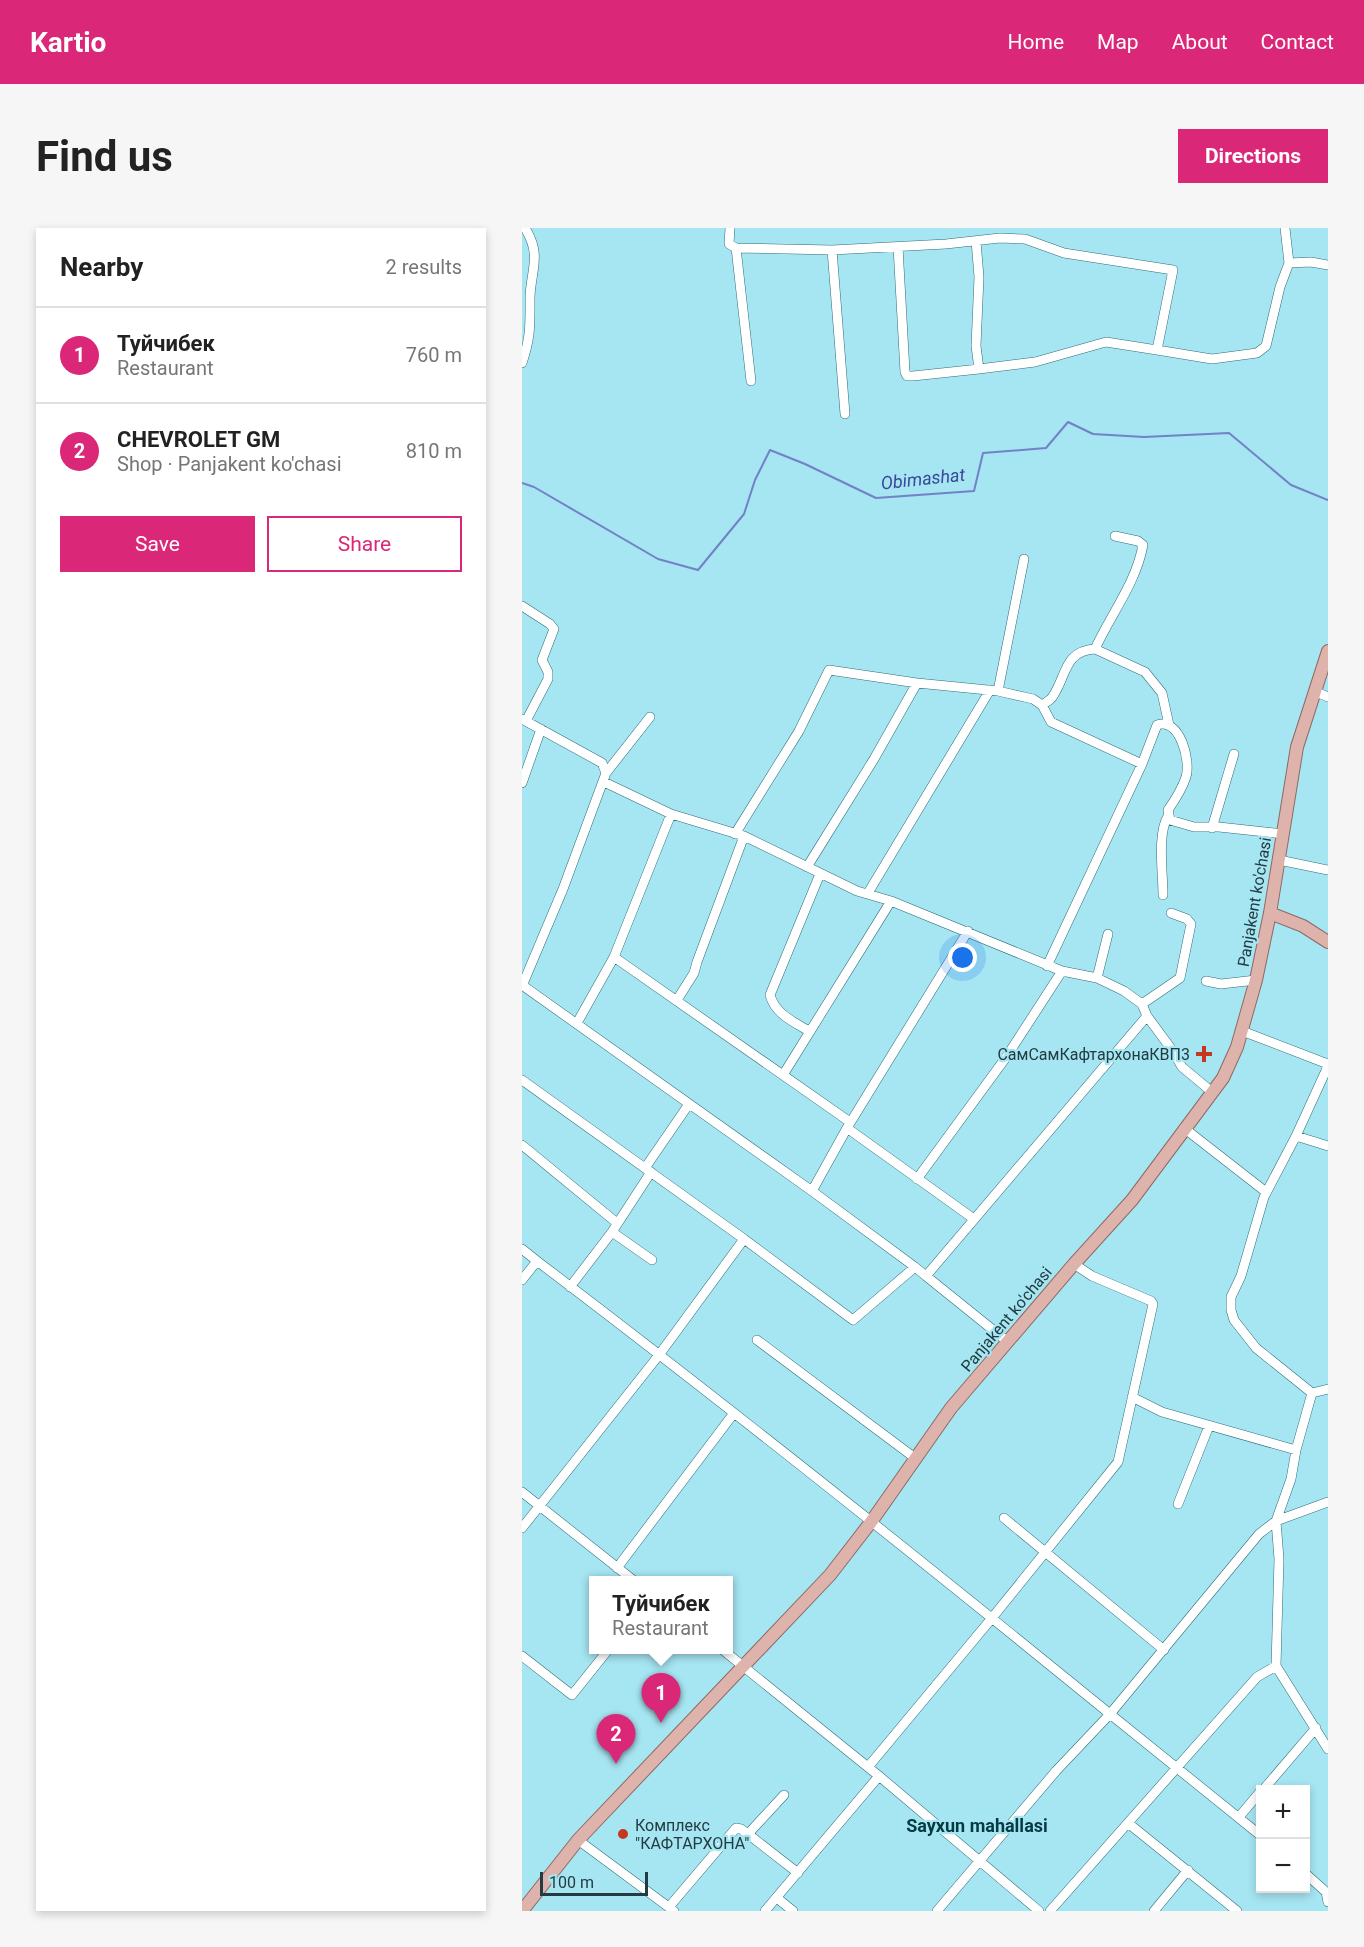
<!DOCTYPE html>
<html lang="en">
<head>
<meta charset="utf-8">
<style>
	:root { --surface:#fff; --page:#f6f6f6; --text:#222; --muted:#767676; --line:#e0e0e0; --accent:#db2777 }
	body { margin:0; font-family:Roboto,sans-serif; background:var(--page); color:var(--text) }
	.controls { position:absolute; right:18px; bottom:18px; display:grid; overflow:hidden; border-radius:0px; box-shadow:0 3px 9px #0003 }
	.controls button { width:54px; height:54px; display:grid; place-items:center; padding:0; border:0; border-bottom:2px solid var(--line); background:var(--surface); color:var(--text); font:30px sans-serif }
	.scale { position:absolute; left:18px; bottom:15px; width:108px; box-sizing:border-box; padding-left:6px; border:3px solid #223c41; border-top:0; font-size:16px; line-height:21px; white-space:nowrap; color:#223c41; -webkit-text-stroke:4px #a6e5f2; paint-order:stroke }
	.you { position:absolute; left:441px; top:730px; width:21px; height:21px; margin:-15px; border:4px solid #fff; border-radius:50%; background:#1a73e8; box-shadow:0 0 0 9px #1a73e833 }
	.badge { display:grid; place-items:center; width:39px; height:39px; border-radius:50%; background:var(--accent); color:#fff; font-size:20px; font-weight:700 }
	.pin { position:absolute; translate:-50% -50px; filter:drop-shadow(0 2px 3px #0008) }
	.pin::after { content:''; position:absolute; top:32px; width:21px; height:18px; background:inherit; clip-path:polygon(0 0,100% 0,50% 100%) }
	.popup { position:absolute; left:67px; top:1348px; width:144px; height:78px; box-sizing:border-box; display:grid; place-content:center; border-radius:0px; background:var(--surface); filter:drop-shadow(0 2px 4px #0005); font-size:20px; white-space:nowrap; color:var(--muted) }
	.popup b { font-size:22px; color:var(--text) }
	.popup::after { content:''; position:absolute; left:50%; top:100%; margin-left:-12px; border:12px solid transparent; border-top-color:var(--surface) }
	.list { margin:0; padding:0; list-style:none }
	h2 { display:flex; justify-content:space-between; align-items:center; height:78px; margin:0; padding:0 24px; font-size:26px }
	h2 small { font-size:20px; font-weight:400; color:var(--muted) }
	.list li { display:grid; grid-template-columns:39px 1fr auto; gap:18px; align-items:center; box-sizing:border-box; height:96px; padding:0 24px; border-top:2px solid var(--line) }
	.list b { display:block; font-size:22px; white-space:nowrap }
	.list p { margin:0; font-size:20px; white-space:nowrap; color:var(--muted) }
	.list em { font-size:20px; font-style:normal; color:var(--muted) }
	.actions { display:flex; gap:12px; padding:18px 24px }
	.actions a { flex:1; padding:14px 0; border:2px solid var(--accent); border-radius:0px; text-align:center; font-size:21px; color:var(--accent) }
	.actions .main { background:var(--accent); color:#fff }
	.map { position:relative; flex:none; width:806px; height:1683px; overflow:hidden; border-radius:0px }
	header { display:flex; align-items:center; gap:36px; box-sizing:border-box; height:84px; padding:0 30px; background:var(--accent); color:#fff }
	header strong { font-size:28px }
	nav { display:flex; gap:33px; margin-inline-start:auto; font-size:21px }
	.intro { display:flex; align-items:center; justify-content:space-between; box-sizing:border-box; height:144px; padding:0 36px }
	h1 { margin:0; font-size:42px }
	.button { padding:15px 27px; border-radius:0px; background:var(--accent); color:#fff; font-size:21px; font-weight:700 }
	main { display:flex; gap:36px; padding:0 36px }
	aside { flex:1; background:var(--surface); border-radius:0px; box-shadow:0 3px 9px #0003 }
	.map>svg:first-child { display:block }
</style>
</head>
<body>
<header>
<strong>Kartio</strong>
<nav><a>Home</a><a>Map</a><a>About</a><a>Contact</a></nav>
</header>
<div class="intro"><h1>Find us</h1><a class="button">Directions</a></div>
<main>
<aside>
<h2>Nearby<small>2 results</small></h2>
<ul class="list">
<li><span class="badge">1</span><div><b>Туйчибек</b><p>Restaurant</p></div><em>760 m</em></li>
<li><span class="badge">2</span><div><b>CHEVROLET GM</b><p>Shop · Panjakent ko'chasi</p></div><em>810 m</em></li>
</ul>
<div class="actions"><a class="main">Save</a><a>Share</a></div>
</aside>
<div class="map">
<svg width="806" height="1683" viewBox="0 0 806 1683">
	<rect width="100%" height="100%" fill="#a6e5f2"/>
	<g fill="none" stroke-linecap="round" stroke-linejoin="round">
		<!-- stream -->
		<path stroke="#7182c6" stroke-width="2" d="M 0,255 L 12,259 L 136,331 L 176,342 L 222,286 L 233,252 L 248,222 L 283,236 L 354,270 L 452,263 L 461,225 L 524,220 L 546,194 L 571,206 L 622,209 L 707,205 L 769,257 L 806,272"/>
		<!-- minor casing -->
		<g stroke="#2f6d78" stroke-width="10">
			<path id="minor" d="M 208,0 L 207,16 L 214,20 L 310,22 L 424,16 L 478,10 L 503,11 L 542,25 L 651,42 L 635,122 L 584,114 L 513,134 L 457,141 L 454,118 L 457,49 L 454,13
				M 763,0 L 767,35
				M 376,19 L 383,144 L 385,148 L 391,148 L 457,141
				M 214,20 L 229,153
				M 310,22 L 323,186
				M 635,122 L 690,131 L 735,125 L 744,118 L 758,59 L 767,35 L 789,34 L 806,37
				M 0,135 C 9,108 8,97 8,69 C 9,42 20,27 3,0
				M 0,378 L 28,396 L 32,401 L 20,432 L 26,444 L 26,451 L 4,493
				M 573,421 C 589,386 614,355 621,317 L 616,313 L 593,308
				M 476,463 L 502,331
				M 792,463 L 806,469
				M 520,477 C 523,475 529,472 531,468 C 545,447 542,423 573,421 L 623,444 L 640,465 L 647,497
				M 0,491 L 80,535 L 84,545 L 41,661 L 0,758
				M 620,536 L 635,497 C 658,489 669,533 664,549 C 660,561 653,572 646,582 L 648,592 L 672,599 L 697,599 L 761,606
				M 84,545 L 128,489
				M 82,554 L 149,586 L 222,608 L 335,663 L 369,673 L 540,743 L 575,750 L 602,763 L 620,776 L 625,788 L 650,822 L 660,839 L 690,864
				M 0,555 L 19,501
				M 690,600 L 712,526
				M 213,606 L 277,503 L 307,442 L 395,455 L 476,463 L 511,471 L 520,477 L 529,494 L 620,536 L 525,738
				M 757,632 L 806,642
				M 285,639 L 352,531 L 395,455
				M 346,665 L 468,462
				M 641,667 C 641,645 635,606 646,588
				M 92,729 L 328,894 L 325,900 L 452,991
				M 575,750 L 586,706
				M 684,753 L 699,756 L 734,752
				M 0,757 L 290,963 L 393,1039
				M 155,772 L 172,745 L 175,734 L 222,608
				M 620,776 L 658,750 L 669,696 L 665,691 L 649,685
				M 55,795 L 92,729 L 149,586
				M 287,803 C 272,794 253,786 248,767 L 298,646
				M 720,803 L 806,836
				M 806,838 L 774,908 L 742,969 L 719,1048 L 709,1069 L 709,1082 L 712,1092 L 734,1120 L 790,1165 L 774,1222 L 769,1251 L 754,1293 L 757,1331 L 754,1438 L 806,1521
				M 261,847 L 369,673
				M 0,852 L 222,1011
				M 662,900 L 744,964
				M 774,908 L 806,918
				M 0,917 L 95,995
				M 123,940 L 167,876
				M 395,951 L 485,828 L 540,743
				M 290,963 L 325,900 L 446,703
				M 90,1004 L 130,1032
				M 0,1021 L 15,1033
				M 404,1048 L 486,1114
				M 0,1052 L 15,1033 C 209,1180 399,1332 588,1486 L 534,1543 L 415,1683
				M 48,1059 L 90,1004 L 129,944
				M 235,1112 L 393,1230
				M 790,1165 L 806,1161
				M 610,1169 L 640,1184 L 774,1222
				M 0,1264 L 111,1352
				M 656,1276 L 687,1198
				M 482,1290 L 642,1422
				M 0,1300 L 137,1127 L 222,1011 L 331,1092 L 393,1039 L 404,1048 L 625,788
				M 95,1340 L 212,1185
				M 201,1422 L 357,1548 L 517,1683
				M 0,1428 L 50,1467 L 86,1422
				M 346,1539 L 470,1390 L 596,1234 L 631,1076 L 629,1073 L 570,1048 L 552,1036
				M 741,1562 L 794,1500
				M 717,1589 L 738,1564
				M 606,1595 L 715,1683
				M 226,1606 L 262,1567
				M 738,1607 L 588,1486 L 737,1306 L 754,1293 L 806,1274
				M 56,1612 L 152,1683
				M 784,1646 L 804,1664 L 806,1674
				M 255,1670 L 271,1683
				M 147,1679 L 214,1600 L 219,1601 L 226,1606 L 276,1645
				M 243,1683 L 357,1548
				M 528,1683 L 735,1449 L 754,1438
				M 632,1683 L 666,1642"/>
		</g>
		<!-- major casing -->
		<g stroke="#8e6962" stroke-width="14">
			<path id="major" d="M 748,685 L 781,698 L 806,714
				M 0,1683 L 56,1612 L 308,1347 L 349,1294 L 429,1180 L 552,1036 L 610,972 L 701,850 L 715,819 L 734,752 L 748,685 L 775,519 L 806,423"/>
		</g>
		<!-- minor -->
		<use href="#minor" stroke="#fff" stroke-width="9"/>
		<!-- major -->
		<use href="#major" stroke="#deb3ab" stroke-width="12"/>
	</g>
	<!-- markers -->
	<g fill="#c43822" stroke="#a6e5f2" stroke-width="2">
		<path d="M679 817h6v6h6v6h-6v6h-6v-6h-6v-6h6z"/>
		<circle cx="101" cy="1606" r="6"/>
	</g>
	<g text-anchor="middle" stroke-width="4.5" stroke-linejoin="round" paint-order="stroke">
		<!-- street labels -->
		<g font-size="16" fill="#223c41" stroke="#a6e5f2">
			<text transform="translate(732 674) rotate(-80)" y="6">Panjakent ko'chasi</text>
			<text transform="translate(484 1091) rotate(-50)" y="6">Panjakent ko'chasi</text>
		</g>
		<!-- poi labels -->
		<g font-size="16" fill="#223c41" stroke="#a6e5f2" text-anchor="end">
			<text x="668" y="832">СамСамКафтархонаКВП3</text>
			<text x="113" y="1603" text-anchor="start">Комплекс<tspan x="113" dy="18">"КАФТАРХОНА"</tspan></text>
		</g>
		<!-- water labels -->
		<g font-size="18" font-style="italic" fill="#39489a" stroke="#a6e5f2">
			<text transform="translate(401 251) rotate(-6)" y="6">Obimashat</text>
		</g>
		<!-- neighbourhood labels -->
		<g font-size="18" font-weight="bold" fill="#053a42" stroke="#a6e5f2">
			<text x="455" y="1604">Sayxun mahallasi</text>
		</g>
	</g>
</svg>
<div class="controls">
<button>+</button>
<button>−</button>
</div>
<div class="scale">100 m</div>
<div class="you"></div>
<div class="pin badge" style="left:139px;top:1495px">1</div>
<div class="popup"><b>Туйчибек</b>Restaurant</div>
<div class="pin badge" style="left:94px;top:1536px">2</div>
</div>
</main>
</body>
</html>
